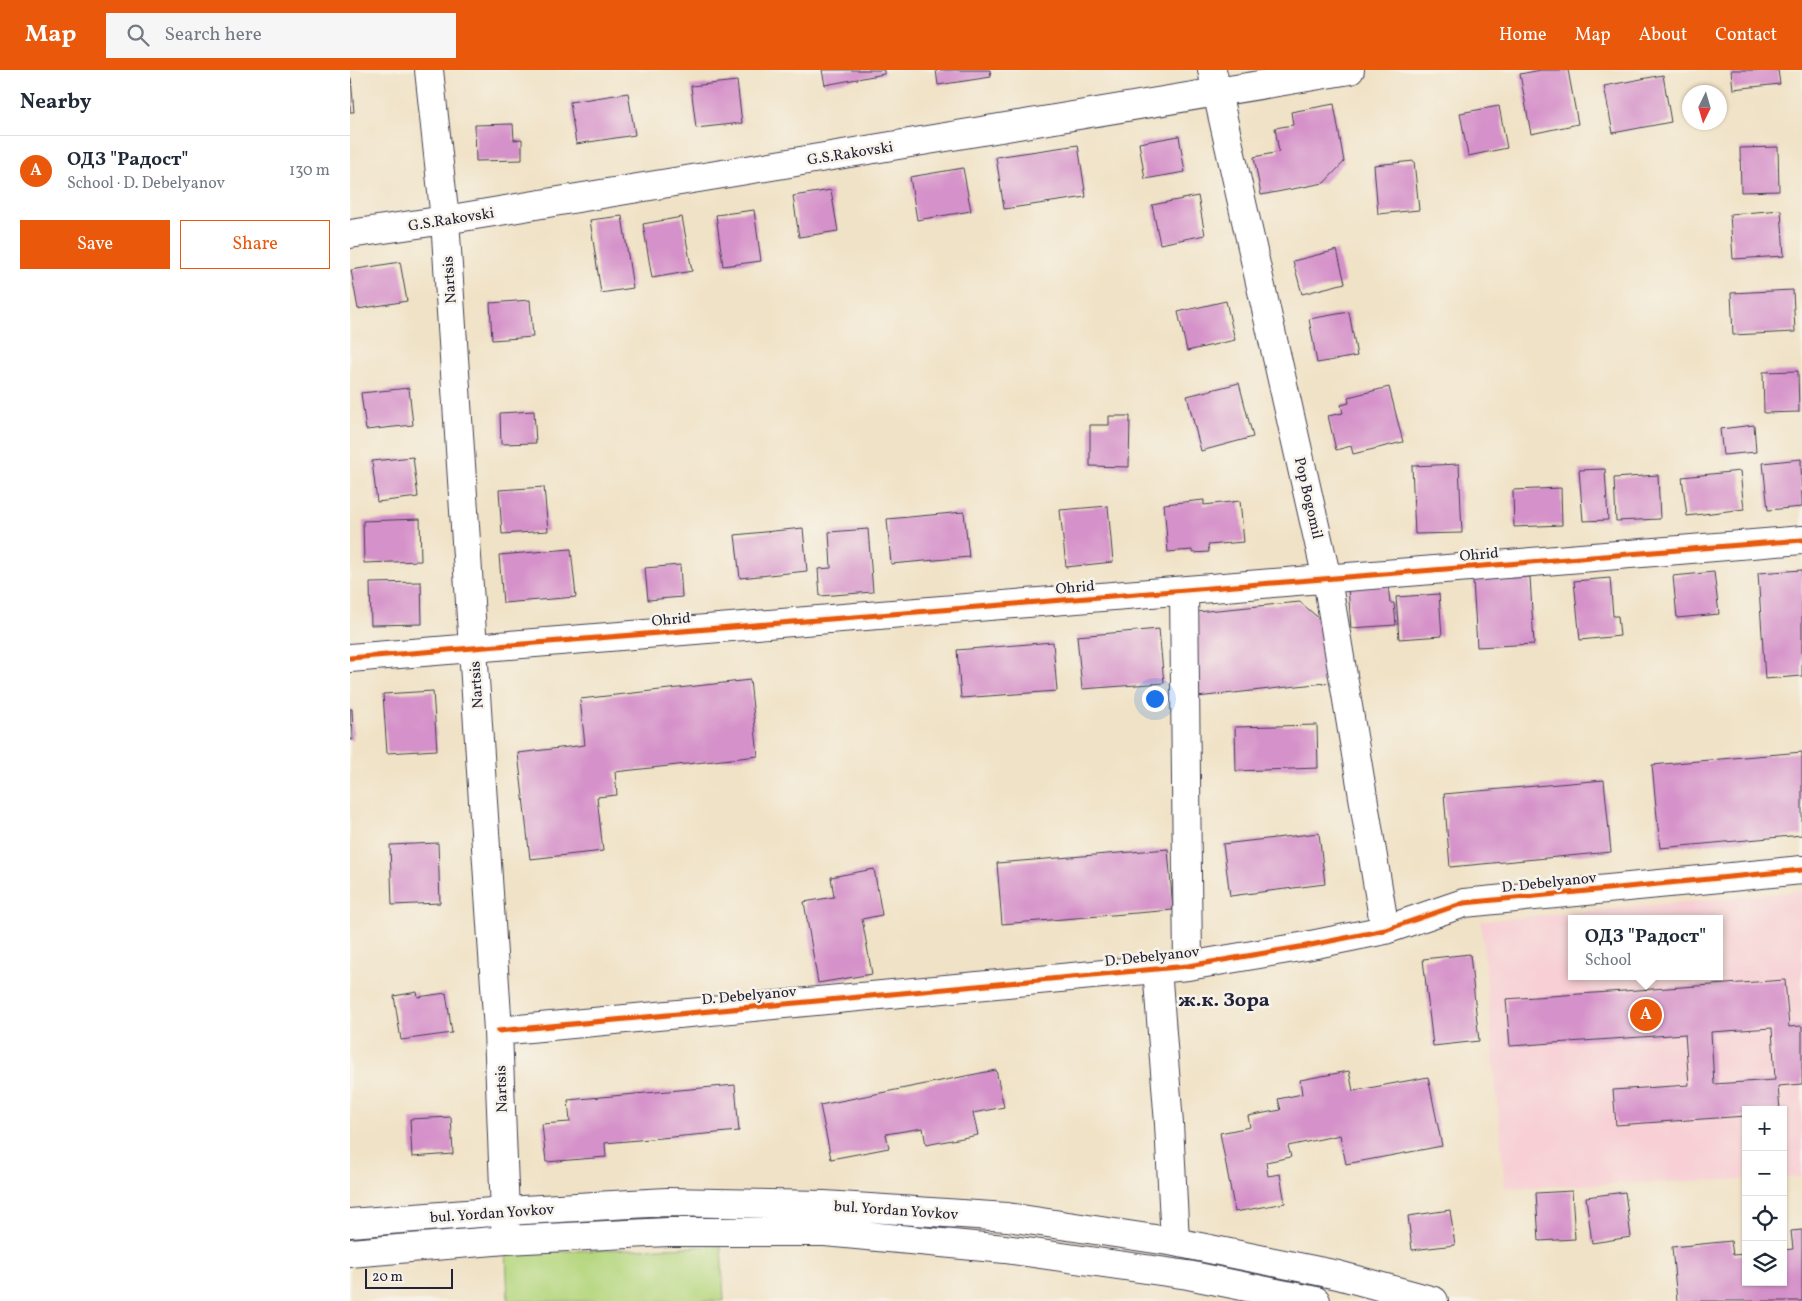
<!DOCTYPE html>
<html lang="en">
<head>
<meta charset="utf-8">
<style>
	:root { --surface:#fff; --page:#f6f6f7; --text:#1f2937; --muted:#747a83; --line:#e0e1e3; --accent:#ea580c }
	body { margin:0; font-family:Vollkorn,serif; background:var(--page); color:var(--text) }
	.controls { position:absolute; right:15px; bottom:15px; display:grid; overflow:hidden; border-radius:0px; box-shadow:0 1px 4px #0004 }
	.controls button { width:45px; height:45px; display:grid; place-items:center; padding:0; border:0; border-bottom:1px solid var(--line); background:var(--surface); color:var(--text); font:25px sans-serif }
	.compass { position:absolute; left:1332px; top:15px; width:45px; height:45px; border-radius:50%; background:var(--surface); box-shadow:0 1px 4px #0004; rotate:185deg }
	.scale { position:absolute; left:15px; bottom:12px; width:88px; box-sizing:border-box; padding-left:5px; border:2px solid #22223b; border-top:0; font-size:14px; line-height:18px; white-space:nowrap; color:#22223b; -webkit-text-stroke:4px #f7f3e8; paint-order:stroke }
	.you { position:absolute; left:804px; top:628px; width:18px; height:18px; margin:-12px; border:4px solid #fff; border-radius:50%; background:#1a73e8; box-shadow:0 0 0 8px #1a73e833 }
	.badge { display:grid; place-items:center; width:32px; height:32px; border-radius:50%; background:var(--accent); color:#fff; font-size:16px; font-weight:700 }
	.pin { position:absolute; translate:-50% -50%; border:2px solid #fff; box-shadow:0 1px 5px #0006 }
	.popup { position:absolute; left:1218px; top:845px; width:155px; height:65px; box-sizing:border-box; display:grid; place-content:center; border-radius:0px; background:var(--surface); filter:drop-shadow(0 1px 4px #0005); font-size:16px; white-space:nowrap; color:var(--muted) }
	.popup b { font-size:19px; color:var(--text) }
	.popup::after { content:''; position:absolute; left:50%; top:100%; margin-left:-10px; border:10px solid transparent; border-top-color:var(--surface) }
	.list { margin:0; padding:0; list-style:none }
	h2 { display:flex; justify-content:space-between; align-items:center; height:65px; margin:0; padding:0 20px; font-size:21px }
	h2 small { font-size:16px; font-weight:400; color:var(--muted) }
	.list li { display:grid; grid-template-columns:32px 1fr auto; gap:15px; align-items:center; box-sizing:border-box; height:70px; padding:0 20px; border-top:1px solid var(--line) }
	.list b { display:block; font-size:19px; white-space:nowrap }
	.list p { margin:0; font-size:16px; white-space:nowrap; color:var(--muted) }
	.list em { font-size:16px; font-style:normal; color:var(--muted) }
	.actions { display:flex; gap:10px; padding:15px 20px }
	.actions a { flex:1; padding:11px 0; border:1px solid var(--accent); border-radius:0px; text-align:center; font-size:18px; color:var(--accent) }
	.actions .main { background:var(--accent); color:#fff }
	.icon { flex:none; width:28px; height:28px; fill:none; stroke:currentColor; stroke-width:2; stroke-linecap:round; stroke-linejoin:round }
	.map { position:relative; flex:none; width:1452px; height:1231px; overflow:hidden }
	header { display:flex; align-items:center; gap:30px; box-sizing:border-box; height:70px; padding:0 25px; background:var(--accent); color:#fff }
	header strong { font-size:24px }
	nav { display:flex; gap:28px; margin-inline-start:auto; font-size:18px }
	.search { width:350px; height:45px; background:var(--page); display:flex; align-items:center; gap:12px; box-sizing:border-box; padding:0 18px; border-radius:0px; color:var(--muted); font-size:19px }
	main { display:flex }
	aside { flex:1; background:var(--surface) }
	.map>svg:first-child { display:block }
</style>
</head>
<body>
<header>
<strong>Map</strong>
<div class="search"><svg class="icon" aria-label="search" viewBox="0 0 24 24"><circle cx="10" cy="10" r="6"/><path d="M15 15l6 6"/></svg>Search here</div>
<nav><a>Home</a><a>Map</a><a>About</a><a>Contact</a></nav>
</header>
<main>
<aside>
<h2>Nearby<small></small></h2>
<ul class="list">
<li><span class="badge">A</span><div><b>ОДЗ &quot;Радост&quot;</b><p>School · D. Debelyanov</p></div><em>130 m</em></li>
</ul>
<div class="actions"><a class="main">Save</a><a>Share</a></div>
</aside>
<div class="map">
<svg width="1452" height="1231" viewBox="0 0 1452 1231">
	<rect width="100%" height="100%" fill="#f7f3e8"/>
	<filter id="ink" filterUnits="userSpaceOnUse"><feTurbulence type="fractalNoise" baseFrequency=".02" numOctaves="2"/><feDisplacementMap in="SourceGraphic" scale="10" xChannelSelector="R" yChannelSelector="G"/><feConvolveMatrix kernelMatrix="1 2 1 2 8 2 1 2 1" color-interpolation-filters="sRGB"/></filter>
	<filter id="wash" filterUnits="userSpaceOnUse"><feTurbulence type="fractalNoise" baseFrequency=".0096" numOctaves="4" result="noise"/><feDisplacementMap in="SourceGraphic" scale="20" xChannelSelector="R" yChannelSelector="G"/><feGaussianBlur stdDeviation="1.12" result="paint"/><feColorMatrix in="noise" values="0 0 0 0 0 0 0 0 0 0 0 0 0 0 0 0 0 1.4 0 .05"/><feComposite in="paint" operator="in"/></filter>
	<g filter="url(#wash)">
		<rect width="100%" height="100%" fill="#f0e2c6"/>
		<!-- built -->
		<path fill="#f7cfd4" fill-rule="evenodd" d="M 1452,821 L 1452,1107 L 1433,1108 L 1433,1040 L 1396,1040 L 1396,1109 L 1155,1118 L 1131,851 ZM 1222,849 L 1370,849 L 1370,906 L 1222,906 Z"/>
		<!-- green -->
		<path fill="#b5d77f" stroke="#6c7c5d" d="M 371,1176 L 374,1231 L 158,1231 L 156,1182 L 159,1183 Z"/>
		<g id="blocks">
			<!-- building -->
			<path fill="#d591c9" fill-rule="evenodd" d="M 472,0 L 534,0 L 534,4 L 475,15 Z
				M 586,0 L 640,0 L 641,7 L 588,15 Z
				M 1191,0 L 1218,0 L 1228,54 L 1181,64 L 1170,4 Z
				M 1381,0 L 1428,0 L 1430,14 L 1383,19 Z
				M 1313,5 L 1321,52 L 1263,63 L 1254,16 Z
				M 0,8 L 1,8 L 4,42 L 0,42 Z
				M 387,11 L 392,53 L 346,58 L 341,16 Z
				M 278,23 L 285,65 L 226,74 L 220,32 Z
				M 984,34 L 994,92 L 974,113 L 911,125 L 904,87 L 929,82 L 925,58 L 943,55 L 941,42 Z
				M 1149,36 L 1157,78 L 1118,86 L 1110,43 Z
				M 163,54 L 164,70 L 172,69 L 172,90 L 126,91 L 125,55 Z
				M 829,66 L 835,102 L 795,109 L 789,73 Z
				M 728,75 L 736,127 L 654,139 L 646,87 Z
				M 1428,77 L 1429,121 L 1391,122 L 1390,78 Z
				M 1064,91 L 1069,140 L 1028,144 L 1024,95 Z
				M 613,98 L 621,141 L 567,150 L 560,107 Z
				M 481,120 L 488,161 L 449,167 L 443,126 Z
				M 848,126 L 855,165 L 810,174 L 802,135 Z
				M 404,140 L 411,191 L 373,196 L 366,145 Z
				M 1431,140 L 1434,186 L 1383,189 L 1380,144 Z
				M 272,146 L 283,218 L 251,223 L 240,150 Z
				M 332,147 L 342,201 L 302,208 L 293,154 Z
				M 987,180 L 995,213 L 952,224 L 943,191 Z
				M 50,192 L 57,231 L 8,239 L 1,200 Z
				M 1443,220 L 1445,262 L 1383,265 L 1381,223 Z
				M 180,230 L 183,267 L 142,270 L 140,233 Z
				M 876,231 L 885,270 L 837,281 L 828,242 Z
				M 999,242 L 1007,286 L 967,293 L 959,249 Z
				M 1448,301 L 1449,342 L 1414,343 L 1413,302 Z
				M 889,313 L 903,367 L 851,381 L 837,326 Z
				M 1039,317 L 1053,372 L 1003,384 L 1001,376 L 986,380 L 978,346 L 993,343 L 991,335 L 999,333 L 998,327 Z
				M 59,318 L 63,355 L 16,360 L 11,323 Z
				M 184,341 L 186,373 L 151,374 L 150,343 Z
				M 759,346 L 780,346 L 779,397 L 740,396 L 740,355 L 759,355 Z
				M 1404,355 L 1406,382 L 1373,385 L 1370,359 Z
				M 63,387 L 68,427 L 27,432 L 22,391 Z
				M 1451,389 L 1452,437 L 1418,440 L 1413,393 Z
				M 1109,394 L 1112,463 L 1065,464 L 1062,396 Z
				M 1255,399 L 1258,450 L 1233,451 L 1229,400 Z
				M 1390,401 L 1394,439 L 1337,446 L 1332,407 Z
				M 1308,405 L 1310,449 L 1266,451 L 1264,408 Z
				M 194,417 L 198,461 L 152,464 L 149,420 Z
				M 1211,418 L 1212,455 L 1164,457 L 1163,420 Z
				M 854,430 L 854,435 L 890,431 L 894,472 L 858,475 L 859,482 L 842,483 L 842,480 L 818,482 L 814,434 Z
				M 758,436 L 763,492 L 716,497 L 710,440 Z
				M 614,442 L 619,487 L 541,494 L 537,449 Z
				M 70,449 L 71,491 L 14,493 L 13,451 Z
				M 453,458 L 457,501 L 390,508 L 385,465 Z
				M 518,459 L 523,522 L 470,526 L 468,499 L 481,498 L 479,462 Z
				M 221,479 L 226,527 L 153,533 L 149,485 Z
				M 330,495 L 332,527 L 298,530 L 295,498 Z
				M 1452,500 L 1452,606 L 1415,609 L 1408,503 Z
				M 1364,502 L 1369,544 L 1327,548 L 1323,506 Z
				M 1180,507 L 1184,574 L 1127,577 L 1123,510 Z
				M 1260,508 L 1263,546 L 1268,546 L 1270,566 L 1230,570 L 1224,511 Z
				M 71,512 L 72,554 L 21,555 L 20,513 Z
				M 1038,514 L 1040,533 L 1044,533 L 1046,555 L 1001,558 L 998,517 Z
				M 1089,524 L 1092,566 L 1049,569 L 1046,527 Z
				M 950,532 L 972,551 L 984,612 L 847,627 L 847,542 Z
				M 809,559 L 814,613 L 732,619 L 727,566 Z
				M 703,572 L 707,621 L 611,628 L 607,580 Z
				M 400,610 L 408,686 L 265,702 L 267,725 L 247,727 L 253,781 L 180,789 L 168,683 L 235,675 L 230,629 Z
				M 83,621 L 87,680 L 37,683 L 33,624 Z
				M 0,639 L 2,639 L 3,670 L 0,670 Z
				M 967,655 L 968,698 L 886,701 L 885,657 Z
				M 1452,682 L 1452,765 L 1310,778 L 1302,695 Z
				M 1254,710 L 1261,782 L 1100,797 L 1094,724 Z
				M 969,763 L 975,814 L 880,826 L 873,774 Z
				M 88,773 L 90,833 L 42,835 L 40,775 Z
				M 818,779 L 823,840 L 652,854 L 647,793 Z
				M 524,799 L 532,845 L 512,849 L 522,904 L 468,913 L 454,832 L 484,827 L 481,807 Z
				M 1120,884 L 1129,971 L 1083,976 L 1073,889 Z
				M 1435,910 L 1439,957 L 1452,956 L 1452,1014 L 1428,1016 L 1430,1040 L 1396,1040 L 1396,1046 L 1266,1055 L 1263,1020 L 1339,1015 L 1335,964 L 1160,976 L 1156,929 ZM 1422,958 L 1425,1010 L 1364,1014 L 1361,962 Z
				M 67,922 L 68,927 L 96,923 L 102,963 L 51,970 L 44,926 Z
				M 646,1000 L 654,1037 L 623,1043 L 628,1065 L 576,1075 L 573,1058 L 536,1064 L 539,1078 L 481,1089 L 470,1035 Z
				M 999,1001 L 1003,1021 L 1078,1007 L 1092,1076 L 996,1094 L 990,1065 L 938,1076 L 941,1087 L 916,1092 L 918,1106 L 930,1104 L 935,1133 L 885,1142 L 870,1063 L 900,1057 L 898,1046 L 931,1040 L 928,1029 L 952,1024 L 950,1010 Z
				M 385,1015 L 389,1061 L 255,1073 L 256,1087 L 196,1092 L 192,1054 L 220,1052 L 218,1030 Z
				M 101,1047 L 103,1084 L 62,1087 L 60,1049 Z
				M 1222,1121 L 1225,1169 L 1189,1171 L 1186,1123 Z
				M 1275,1122 L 1281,1167 L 1242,1173 L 1236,1127 Z
				M 1100,1140 L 1105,1175 L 1062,1180 L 1058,1146 Z
				M 1452,1160 L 1452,1231 L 1327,1231 L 1322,1177 L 1381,1171 L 1383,1185 L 1396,1184 L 1396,1212 L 1433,1212 L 1433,1180 L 1443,1179 L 1441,1161 Z"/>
		</g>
	</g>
	<g filter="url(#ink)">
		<use href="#blocks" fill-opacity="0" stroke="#413f50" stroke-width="1"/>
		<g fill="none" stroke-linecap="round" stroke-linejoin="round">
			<!-- minor casing -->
			<g stroke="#413f50" stroke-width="30">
				<path id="minor" d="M 79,0 L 95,150 L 148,961 L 156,1170
					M 862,0 L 977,509 L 1035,860
					M 0,164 L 95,150 L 1000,0
					M 834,521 L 838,896
					M 0,588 L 1452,470
					M 807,898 L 819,1054 L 825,1172
					M 148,961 L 838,896 L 956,876 L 1035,860 L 1114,833 L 1452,800
					M 0,1153 L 155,1141 L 317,1132 L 474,1135 L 657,1147 L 825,1172 L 988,1205 L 1084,1231
					M 0,1183 L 156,1170 L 318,1162 L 475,1162 L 655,1179 L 838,1205 L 966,1231"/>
			</g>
			<!-- minor -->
			<use href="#minor" stroke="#fff" stroke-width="28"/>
			<!-- cycleway casing -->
			<g stroke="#f7f3e8" stroke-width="8">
				<path id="cycleway" d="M 0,588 L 1452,470
					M 148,961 L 838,896 L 956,876 L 1035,860 L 1114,833 L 1452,800"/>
			</g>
			<!-- cycleway -->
			<use href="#cycleway" stroke="#e8590c" stroke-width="5"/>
		</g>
	</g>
	<g text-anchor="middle" stroke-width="5" stroke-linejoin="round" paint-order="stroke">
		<!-- street labels -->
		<g font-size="15" fill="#22223b" stroke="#f7f3e8">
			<text transform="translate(500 83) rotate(-9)" y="5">G.S.Rakovski</text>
			<text transform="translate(101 149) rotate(-9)" y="5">G.S.Rakovski</text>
			<text transform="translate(99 210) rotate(-94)" y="5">Nartsis</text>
			<text transform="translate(959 428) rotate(77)" y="5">Pop Bogomil</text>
			<text transform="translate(1129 484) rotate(-5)" y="5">Ohrid</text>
			<text transform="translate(725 517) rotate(-5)" y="5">Ohrid</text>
			<text transform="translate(321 549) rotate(-5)" y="5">Ohrid</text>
			<text transform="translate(126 615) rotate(-94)" y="5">Nartsis</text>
			<text transform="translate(1199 812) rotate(-6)" y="5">D. Debelyanov</text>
			<text transform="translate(802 886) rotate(-6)" y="5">D. Debelyanov</text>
			<text transform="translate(399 925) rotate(-5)" y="5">D. Debelyanov</text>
			<text transform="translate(151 1019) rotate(-92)" y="5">Nartsis</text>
			<text transform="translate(546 1140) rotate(4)" y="5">bul. Yordan Yovkov</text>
			<text transform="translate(142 1143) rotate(-4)" y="5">bul. Yordan Yovkov</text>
		</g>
		<!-- district labels -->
		<g font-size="20" font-weight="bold" fill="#22223b" stroke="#f7f3e8">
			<text x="874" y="936">ж.к. Зора</text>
		</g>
	</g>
</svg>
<div class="controls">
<button>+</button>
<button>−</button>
<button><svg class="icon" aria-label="locate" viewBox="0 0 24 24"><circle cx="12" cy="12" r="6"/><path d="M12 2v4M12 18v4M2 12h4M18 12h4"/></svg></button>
<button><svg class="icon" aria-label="layers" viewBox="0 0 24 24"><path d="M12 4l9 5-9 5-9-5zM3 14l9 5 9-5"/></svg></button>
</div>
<svg class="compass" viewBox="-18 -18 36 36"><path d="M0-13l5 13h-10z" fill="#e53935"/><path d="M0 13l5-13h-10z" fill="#747a83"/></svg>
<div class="scale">20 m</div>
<div class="you"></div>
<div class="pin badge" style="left:1296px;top:945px">A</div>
<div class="popup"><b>ОДЗ &quot;Радост&quot;</b>School</div>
</div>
</main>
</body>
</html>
